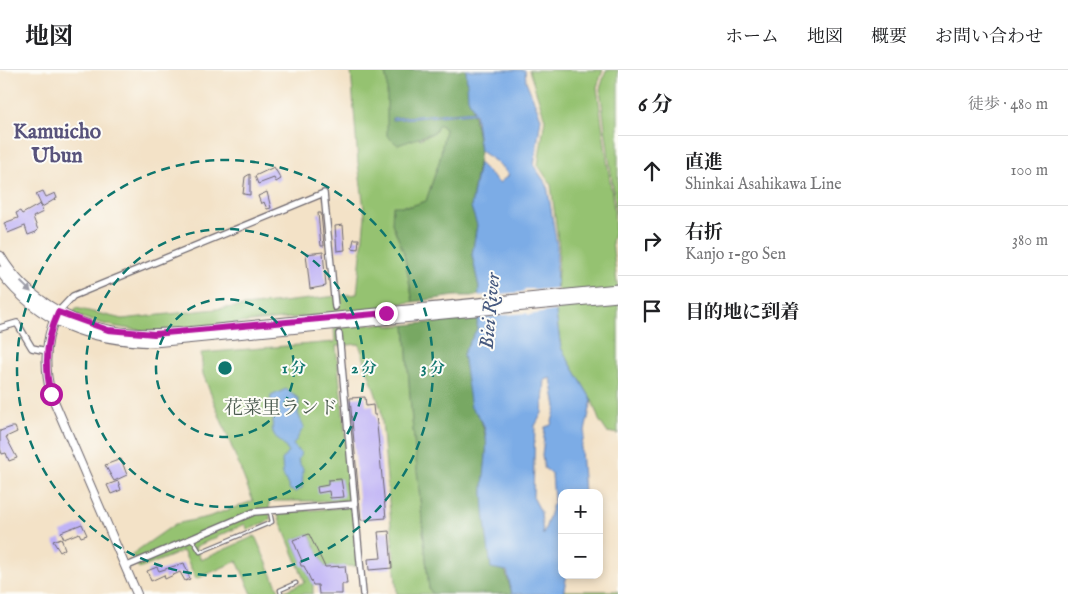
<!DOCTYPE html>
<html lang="ja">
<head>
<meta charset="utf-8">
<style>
	:root { --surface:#fff; --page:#f6f6f6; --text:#202124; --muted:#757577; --line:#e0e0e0 }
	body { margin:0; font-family:"IM FELL English","Noto Serif JP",serif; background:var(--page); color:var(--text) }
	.controls { position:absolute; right:15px; bottom:15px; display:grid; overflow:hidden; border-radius:10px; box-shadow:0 2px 8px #0003 }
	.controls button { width:45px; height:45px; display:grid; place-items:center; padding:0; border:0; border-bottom:1px solid var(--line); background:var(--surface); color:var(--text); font:25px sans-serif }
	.stop { position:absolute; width:15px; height:15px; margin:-11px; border:4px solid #b5179e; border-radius:50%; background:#fff }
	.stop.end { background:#b5179e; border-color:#fff; box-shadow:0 1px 5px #0008 }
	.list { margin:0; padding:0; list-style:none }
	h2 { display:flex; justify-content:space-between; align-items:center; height:65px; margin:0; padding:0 20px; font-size:21px }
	h2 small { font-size:16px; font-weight:400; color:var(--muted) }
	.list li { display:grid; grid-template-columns:32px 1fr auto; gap:15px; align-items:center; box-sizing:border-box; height:70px; padding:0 20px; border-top:1px solid var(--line) }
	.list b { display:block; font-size:19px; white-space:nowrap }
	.list p { margin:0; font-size:16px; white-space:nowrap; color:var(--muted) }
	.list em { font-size:16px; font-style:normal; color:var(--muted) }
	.icon { flex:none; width:28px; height:28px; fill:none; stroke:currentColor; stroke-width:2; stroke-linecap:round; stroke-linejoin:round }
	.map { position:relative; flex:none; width:618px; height:524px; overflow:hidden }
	header { display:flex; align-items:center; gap:30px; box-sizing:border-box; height:70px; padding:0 25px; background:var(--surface); border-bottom:1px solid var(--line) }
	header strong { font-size:24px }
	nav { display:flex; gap:28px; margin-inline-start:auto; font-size:18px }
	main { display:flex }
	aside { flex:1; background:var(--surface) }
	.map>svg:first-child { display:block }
</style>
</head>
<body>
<header>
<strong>地図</strong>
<nav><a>ホーム</a><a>地図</a><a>概要</a><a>お問い合わせ</a></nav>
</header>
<main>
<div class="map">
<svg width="618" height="524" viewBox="0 0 618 524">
	<rect width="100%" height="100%" fill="#fdfcf7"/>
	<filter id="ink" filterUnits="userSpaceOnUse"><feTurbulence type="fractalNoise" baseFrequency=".02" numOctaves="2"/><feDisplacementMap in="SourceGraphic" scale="10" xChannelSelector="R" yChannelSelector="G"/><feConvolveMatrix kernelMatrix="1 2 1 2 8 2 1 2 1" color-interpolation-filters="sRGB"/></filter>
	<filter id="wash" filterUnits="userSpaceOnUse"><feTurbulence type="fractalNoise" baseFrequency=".0096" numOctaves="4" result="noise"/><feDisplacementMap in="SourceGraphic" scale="20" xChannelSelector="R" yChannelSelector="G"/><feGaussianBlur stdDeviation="1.12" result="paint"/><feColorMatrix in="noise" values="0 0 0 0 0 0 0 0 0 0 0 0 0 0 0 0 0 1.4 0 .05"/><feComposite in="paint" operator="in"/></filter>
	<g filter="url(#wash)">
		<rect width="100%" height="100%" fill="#f3e2c7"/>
		<!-- green -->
		<path fill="#95c271" stroke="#5c7256" d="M 351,0 L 384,0 L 387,11 L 420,69 L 435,62 L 439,54 L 445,59 L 440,89 L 426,131 L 411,136 L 403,135 L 392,153 L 404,183 L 413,232 L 385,235 L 386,239 L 156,261 C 126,260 101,255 73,244 L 76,238 L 122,249 L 357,224 L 365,146 L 358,93 Z
			M 529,0 L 603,0 L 597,17 L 614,140 L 615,160 L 612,172 L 618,221 L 618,364 L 607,362 L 599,350 L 592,330 L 561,278 L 556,244 L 559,178 L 551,115 L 538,95 L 545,49 Z
			M 606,0 L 618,0 L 618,157 L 600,19 Z
			M 387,253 L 388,256 L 405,255 L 411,340 L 429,519 L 433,524 L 397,524 L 381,340 L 359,274 L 336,276 L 352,431 L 269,431 L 270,450 L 248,460 L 245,454 L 195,477 L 201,490 L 255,466 L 280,523 L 305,512 L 277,443 L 350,437 L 353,440 L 358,496 L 325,497 L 309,464 L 293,470 L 313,515 L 313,524 L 252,524 L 237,491 L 196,509 L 183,481 L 139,499 L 132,484 L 175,454 L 208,447 L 253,431 L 203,304 L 201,283 L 335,272 L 334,258 Z
			M 564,521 L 618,521 L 618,524 L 563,524 Z"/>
		<!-- forest -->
		<path fill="#78a863" stroke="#4d654f" d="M 384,0 L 466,0 L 480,81 L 471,137 L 477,155 L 472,185 L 479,217 L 479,226 L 455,226 L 413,232 L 404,183 L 392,153 L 393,136 L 411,136 L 426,131 L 440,89 L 445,59 L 439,54 L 435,62 L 398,75 L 387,66 L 387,11 Z
			M 478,248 L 477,259 L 463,284 L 487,372 L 483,424 L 512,524 L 433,524 L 429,519 L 411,340 L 405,255 Z"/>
		<!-- water -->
		<path fill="#7bace6" stroke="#4e6790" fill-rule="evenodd" d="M 466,0 L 525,0 L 526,11 L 541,48 L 534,96 L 547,115 L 557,176 L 556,244 L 561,278 L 592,330 L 581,379 L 584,423 L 562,423 L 562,505 L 567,505 L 563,524 L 512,524 L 507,501 L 491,498 C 488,474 484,449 483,425 C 482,396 497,358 471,338 L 463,284 L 477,259 L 479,217 L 472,185 L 477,155 L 471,137 L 479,93 L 499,113 L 509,105 L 498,93 L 480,81 L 475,43 L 392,50 L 392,48 L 474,41 L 468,28 ZM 551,308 L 556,337 L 551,355 L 545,357 L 542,386 L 544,398 L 552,404 L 554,431 L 543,465 L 541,442 L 533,427 L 535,356 L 542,343 L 545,310 Z
			M 286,319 L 299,329 L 298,344 L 304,357 L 293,375 L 301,383 L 298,391 L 303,399 L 302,418 L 295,422 L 290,420 L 283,405 L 282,390 L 288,382 C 285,374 279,372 275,366 C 269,357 275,351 274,342 C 272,335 270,333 271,326 Z"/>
		<!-- pier -->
		<path fill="#f3e2c7" d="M 559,218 L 559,240 L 529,245 L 526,243 L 475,248 L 476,226 L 523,222 L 525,219 L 532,219 L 534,220 Z"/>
		<g id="blocks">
			<!-- building -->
			<path fill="#bcaff5" d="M 274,97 L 281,109 L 276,112 L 274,108 L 258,114 L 255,106 Z
				M 250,104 L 250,125 L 243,124 L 245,107 Z
				M 43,121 L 46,127 L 55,123 L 57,128 L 42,137 L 36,124 Z
				M 267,122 L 271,138 L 267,139 L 264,132 L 261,134 L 258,126 Z
				M 40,134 L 43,142 L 33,147 L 38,160 L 36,162 L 28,165 L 25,156 L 8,163 L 4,153 L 18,148 L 16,143 L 20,141 L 22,144 Z
				M 318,143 L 321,143 L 324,176 L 321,176 Z
				M 343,155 L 345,180 L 337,181 L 335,156 Z
				M 354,169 L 359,169 L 358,179 L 352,178 Z
				M 323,182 L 326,216 L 310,219 L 306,184 Z
				M 365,327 L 366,336 L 373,335 L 374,345 L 376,345 L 386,448 L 361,450 L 350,328 Z
				M 12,357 L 15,357 L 17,362 L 6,367 L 17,388 L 9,391 L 6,383 L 2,384 L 0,378 L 0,361 Z
				M 121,389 L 127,405 L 114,411 L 105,395 Z
				M 341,409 L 344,427 L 330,428 L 329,421 L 318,423 L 317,417 L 328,415 L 328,410 Z
				M 118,411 L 121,420 L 111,424 L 107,415 Z
				M 82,454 L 87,465 L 81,467 L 79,463 L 64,469 L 61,462 Z
				M 389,461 L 392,498 L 369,500 L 368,489 L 381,488 L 378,462 Z
				M 309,464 L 325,497 L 345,496 L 347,514 L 342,514 L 342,524 L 319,524 L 318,515 L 313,515 L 304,496 L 301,496 L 300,492 L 302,491 L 293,470 Z
				M 61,468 L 65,479 L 60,482 L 53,471 Z
				M 184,493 L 190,509 L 185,511 L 180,502 L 165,509 L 164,505 L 151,511 L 147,501 L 157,497 L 159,501 Z"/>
		</g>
	</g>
	<g filter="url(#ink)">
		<use href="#blocks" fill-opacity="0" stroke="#6b656c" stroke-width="1"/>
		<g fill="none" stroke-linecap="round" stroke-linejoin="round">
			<!-- service casing -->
			<g stroke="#6b656c" stroke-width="5">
				<path id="service" d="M 192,469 L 200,482 L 272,452 L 270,442
					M 281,524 L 280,520 L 296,513"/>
			</g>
			<!-- minor casing -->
			<g stroke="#6b656c" stroke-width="8">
				<path id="minor" d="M 58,242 L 73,226 L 324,123 L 335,237
					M 0,258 L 17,253 L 32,278 L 47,281
					M 339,264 L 363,524
					M 125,497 L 254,442 L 354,434"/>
			</g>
			<!-- secondary casing -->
			<g stroke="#6b656c" stroke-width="10">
				<path id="secondary" d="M 56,246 C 45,270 44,298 51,324 L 137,524"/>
			</g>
			<!-- primary casing -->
			<g stroke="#6b656c" stroke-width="11">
				<path id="primary" d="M 0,186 C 26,231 80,260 131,263 C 152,265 174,263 196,261 L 618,219
					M 0,201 C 40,254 90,270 154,272 L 618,227"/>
			</g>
			<!-- service -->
			<use href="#service" stroke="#fff" stroke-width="2.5"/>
			<!-- minor -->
			<use href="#minor" stroke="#fff" stroke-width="5.5"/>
			<!-- secondary -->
			<use href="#secondary" stroke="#fff" stroke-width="8"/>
			<!-- primary -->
			<use href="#primary" stroke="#fff" stroke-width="9"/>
		</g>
		<!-- one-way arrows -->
		<defs><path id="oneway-solid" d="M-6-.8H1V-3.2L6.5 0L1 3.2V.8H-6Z" transform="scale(1.25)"/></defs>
		<use fill="#9c9ca7" href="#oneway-solid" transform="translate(26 217) rotate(44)"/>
	</g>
	<g fill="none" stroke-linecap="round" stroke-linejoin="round" filter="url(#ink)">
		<!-- route -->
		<path stroke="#b5179e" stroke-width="6" d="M 51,324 C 44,296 46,268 58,242 L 108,260 L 154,264 L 386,243"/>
	</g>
	<!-- distance rings -->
	<g fill="none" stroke="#0f766e" stroke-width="2.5" stroke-dasharray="9 6">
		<circle cx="225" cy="298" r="69"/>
		<circle cx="225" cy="298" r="139"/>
		<circle cx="225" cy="298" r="208"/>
	</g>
	<g text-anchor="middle" stroke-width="4" stroke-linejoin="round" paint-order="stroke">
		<!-- park labels -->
		<g font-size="19" fill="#4a5a4e" stroke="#fdfcf7">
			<text x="281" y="344">花菜里ランド</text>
		</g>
		<!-- water labels -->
		<g font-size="20" font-style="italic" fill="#46597f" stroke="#fdfcf7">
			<text transform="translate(489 241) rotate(-85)" y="7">Biei River</text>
		</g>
		<!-- quarter labels -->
		<g font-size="21" font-weight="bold" fill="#58537c" stroke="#fdfcf7">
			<text x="57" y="68">Kamuicho<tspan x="57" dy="24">Ubun</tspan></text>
		</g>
	</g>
	<circle cx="225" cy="298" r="8" fill="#0f766e" stroke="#fdfcf7" stroke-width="2.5"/>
	<g font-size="15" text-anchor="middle" font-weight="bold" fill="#0f766e" stroke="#fdfcf7" stroke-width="4" stroke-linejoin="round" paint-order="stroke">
		<text x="294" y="303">1 分</text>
		<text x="364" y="303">2 分</text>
		<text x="433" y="303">3 分</text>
	</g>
</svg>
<div class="controls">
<button>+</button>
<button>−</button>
</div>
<div class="stop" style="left:51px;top:324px"></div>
<div class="stop end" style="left:386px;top:243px"></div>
</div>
<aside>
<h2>6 分<small>徒歩 · 480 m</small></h2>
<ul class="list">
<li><svg class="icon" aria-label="ahead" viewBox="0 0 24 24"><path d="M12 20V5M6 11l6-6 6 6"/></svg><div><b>直進</b><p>Shinkai Asahikawa Line</p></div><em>100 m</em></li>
<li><svg class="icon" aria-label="right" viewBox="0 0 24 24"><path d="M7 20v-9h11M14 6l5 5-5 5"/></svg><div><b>右折</b><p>Kanjo 1-go Sen</p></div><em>380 m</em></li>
<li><svg class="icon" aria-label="arrive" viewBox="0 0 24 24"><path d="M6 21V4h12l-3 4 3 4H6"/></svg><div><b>目的地に到着</b></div></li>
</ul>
</aside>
</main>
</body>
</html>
